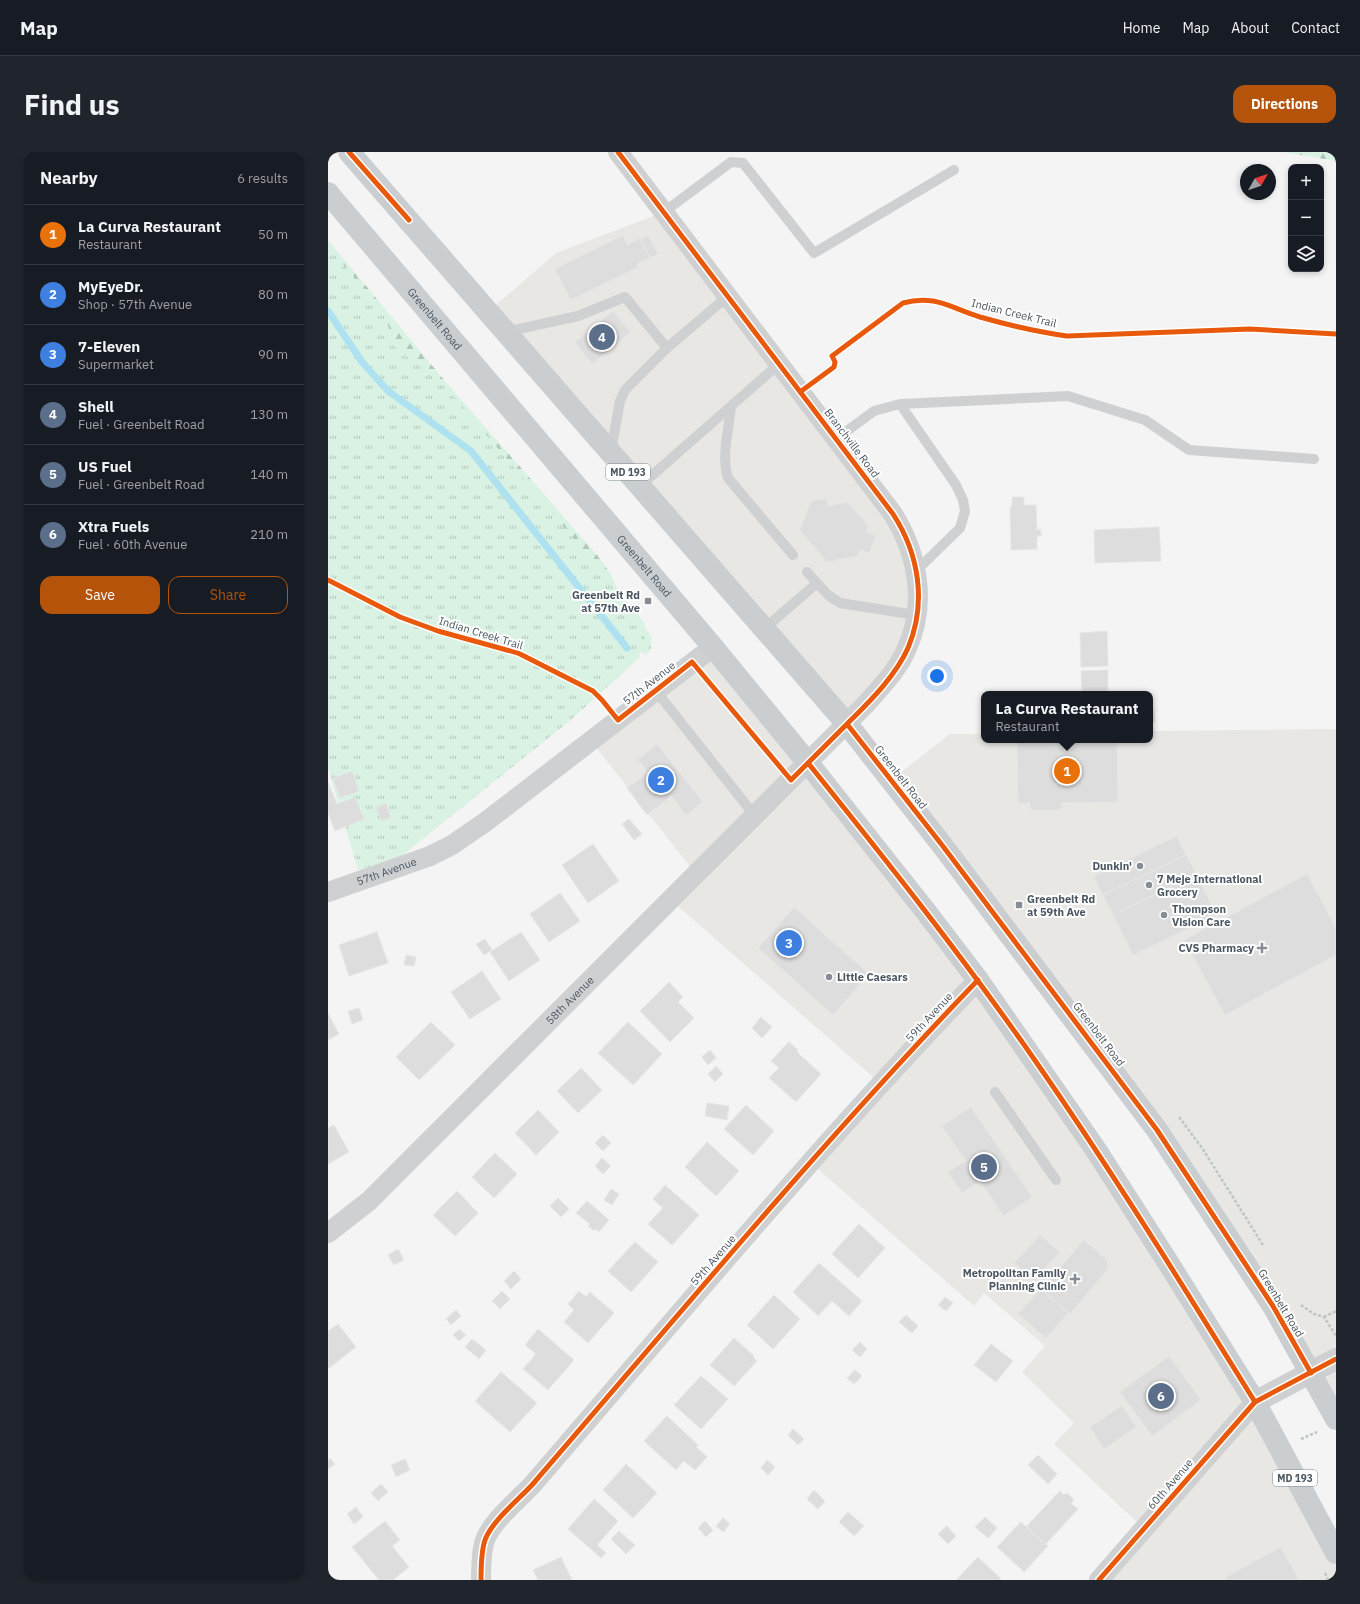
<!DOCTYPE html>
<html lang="en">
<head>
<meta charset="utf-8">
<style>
	:root { --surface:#171b24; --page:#20242c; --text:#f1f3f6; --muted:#9ea1a6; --line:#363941; --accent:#b45309 }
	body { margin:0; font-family:"IBM Plex Sans",sans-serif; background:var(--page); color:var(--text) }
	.controls { position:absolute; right:12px; top:12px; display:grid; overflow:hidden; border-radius:8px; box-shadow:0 2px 6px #0003 }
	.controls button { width:36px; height:36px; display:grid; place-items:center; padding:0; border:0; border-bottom:1px solid var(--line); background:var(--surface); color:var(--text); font:20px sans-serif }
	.compass { position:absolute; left:912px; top:12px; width:36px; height:36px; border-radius:50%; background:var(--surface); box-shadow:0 2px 6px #0003; rotate:50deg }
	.you { position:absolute; left:609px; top:524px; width:14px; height:14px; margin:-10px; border:3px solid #fff; border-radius:50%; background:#1a73e8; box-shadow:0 0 0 6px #1a73e833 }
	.badge { display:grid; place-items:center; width:26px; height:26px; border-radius:50%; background:var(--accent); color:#fff; font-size:13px; font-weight:700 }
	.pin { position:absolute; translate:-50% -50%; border:2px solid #fff; box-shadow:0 1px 4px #0006 }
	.popup { position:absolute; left:653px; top:539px; width:172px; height:52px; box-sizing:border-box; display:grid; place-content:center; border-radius:8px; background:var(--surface); filter:drop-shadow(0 1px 3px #0005); font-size:13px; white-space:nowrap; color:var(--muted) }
	.popup b { font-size:15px; color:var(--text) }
	.popup::after { content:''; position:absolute; left:50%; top:100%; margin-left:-8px; border:8px solid transparent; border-top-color:var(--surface) }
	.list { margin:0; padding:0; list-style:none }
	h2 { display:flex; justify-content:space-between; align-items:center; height:52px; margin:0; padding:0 16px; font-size:17px }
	h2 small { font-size:13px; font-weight:400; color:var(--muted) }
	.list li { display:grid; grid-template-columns:26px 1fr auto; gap:12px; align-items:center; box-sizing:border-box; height:60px; padding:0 16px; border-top:1px solid var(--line) }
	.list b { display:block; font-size:15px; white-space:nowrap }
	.list p { margin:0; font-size:13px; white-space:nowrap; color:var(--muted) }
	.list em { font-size:13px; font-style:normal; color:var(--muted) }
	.actions { display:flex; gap:8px; padding:12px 16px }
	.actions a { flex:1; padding:9px 0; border:1px solid var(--accent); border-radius:12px; text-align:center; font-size:14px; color:var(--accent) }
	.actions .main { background:var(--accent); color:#fff }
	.icon { flex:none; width:22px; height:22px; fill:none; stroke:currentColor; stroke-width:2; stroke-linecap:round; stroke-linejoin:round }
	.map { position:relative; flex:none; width:1008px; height:1428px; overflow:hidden; border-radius:12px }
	header { display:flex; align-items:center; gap:24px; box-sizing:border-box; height:56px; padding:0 20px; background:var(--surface); border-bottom:1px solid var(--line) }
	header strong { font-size:19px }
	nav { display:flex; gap:22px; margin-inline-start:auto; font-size:14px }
	.intro { display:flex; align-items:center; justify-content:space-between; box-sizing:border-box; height:96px; padding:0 24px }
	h1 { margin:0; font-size:28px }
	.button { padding:10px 18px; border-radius:12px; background:var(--accent); color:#fff; font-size:14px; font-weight:700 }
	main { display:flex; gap:24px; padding:0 24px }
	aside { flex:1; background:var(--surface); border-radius:12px; box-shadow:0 2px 6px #0003 }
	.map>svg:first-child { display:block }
</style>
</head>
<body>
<header>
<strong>Map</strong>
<nav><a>Home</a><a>Map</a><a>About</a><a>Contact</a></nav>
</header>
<div class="intro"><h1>Find us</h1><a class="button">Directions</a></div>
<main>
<aside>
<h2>Nearby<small>6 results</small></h2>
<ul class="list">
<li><span class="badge" style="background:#e8710a">1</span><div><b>La Curva Restaurant</b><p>Restaurant</p></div><em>50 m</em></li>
<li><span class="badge" style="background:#3f7fe0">2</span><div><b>MyEyeDr.</b><p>Shop · 57th Avenue</p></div><em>80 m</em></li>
<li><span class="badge" style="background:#3f7fe0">3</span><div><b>7-Eleven</b><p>Supermarket</p></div><em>90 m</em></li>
<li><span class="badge" style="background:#5c6f8a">4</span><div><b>Shell</b><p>Fuel · Greenbelt Road</p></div><em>130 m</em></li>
<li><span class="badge" style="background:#5c6f8a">5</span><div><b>US Fuel</b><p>Fuel · Greenbelt Road</p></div><em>140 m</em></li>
<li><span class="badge" style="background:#5c6f8a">6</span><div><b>Xtra Fuels</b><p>Fuel · 60th Avenue</p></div><em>210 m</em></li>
</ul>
<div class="actions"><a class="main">Save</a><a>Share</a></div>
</aside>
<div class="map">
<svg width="1008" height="1428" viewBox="0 0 1008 1428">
	<defs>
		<pattern id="forest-firs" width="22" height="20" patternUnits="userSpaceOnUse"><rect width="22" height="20" fill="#d9f2e3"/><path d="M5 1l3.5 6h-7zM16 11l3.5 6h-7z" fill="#b2c7bb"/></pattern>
		<pattern id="park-tufts" width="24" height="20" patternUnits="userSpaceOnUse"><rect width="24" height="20" fill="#d9f2e3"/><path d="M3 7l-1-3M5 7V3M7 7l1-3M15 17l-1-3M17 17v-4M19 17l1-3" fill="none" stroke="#b2c7bb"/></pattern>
	</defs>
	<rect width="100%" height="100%" fill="#f4f4f4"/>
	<!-- commercial -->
	<path fill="#e8e7e3" d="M 336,60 L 576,379 L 585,480 L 519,572 L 160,160 L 228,101 Z
		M 385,495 L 706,907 L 1008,1401 L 1008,1428 L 771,1428 L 816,1377 L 726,1292 L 746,1271 L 694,1220 L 717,1194 L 656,1141 L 646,1154 L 483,1011 L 553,932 L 343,748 L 368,722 L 263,589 Z
		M 1008,577 L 1008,1267 L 945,1154 L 563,628 L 622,582 L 656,582 L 656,588 L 822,588 L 822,579 Z"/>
	<!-- forest -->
	<path fill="url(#forest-firs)" d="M 955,0 L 1008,0 L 1008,9 Z
		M 0,88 L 117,229 L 269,403 L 282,421 L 293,445 L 324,485 L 322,499 L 317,503 L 310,498 L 0,143 Z"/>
	<!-- park -->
	<path fill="url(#park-tufts)" d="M 0,94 L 56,161 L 67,195 L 120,237 L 317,471 L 311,506 L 244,567 L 71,706 L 30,718 L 0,616 Z"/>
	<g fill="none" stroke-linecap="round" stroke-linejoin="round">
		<!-- stream -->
		<path stroke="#aee2f0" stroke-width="7" d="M 0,159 L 34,210 L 60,239 L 143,299 L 299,496"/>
	</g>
	<!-- building -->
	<path fill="#ddddde" stroke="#e5e6e7" d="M 295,83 L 299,93 L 312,86 L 322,106 L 309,112 L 310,115 L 243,148 L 227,117 Z
		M 320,83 L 330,102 L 322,106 L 312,87 Z
		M 285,159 L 302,180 L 264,212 L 247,190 Z
		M 684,345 L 696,345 L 696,353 L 708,353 L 709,378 L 713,377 L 713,384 L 709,384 L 709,397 L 683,398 L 682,354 L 684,354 Z
		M 499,346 L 500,354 L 519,350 L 541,374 L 538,380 L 548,384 L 541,401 L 532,398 L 529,404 L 499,410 L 472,378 L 483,349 Z
		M 831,375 L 833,409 L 767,411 L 766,378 Z
		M 779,479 L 780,514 L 753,515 L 752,481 Z
		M 780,518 L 780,542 L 754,542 L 753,519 Z
		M 826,557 L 827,570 L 822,570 L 822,558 Z
		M 689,588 L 789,588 L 790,650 L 733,651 L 733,658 L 702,658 L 702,651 L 690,651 Z
		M 329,592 L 375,650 L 358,663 L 343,644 L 319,663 L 299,636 L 320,620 L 310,608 Z
		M 24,619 L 31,639 L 12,646 L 5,627 Z
		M 0,630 L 9,652 L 27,645 L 36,667 L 7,679 L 0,661 Z
		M 58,651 L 63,666 L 53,669 L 48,655 Z
		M 301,667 L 314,682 L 306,688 L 294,672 Z
		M 849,684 L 858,703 L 775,743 L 766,724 Z
		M 265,692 L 291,729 L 260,751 L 234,713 Z
		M 858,703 L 868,722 L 785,763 L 775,743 Z
		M 868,722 L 888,763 L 805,803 L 785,763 Z
		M 979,722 L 1008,776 L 1008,803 L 897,863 L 856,788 Z
		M 232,741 L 252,769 L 221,790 L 202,762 Z
		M 466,755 L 541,822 L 505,863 L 430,796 Z
		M 49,780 L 60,811 L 21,824 L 11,793 Z
		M 193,780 L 212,808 L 181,829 L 162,800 Z
		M 157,787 L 164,798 L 156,803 L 148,792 Z
		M 78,803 L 88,805 L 86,814 L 76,813 Z
		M 154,819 L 173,847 L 142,867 L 123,840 Z
		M 341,830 L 355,845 L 350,850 L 366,866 L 342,890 L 312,859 Z
		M 31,856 L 35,868 L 24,872 L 20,859 Z
		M 0,861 L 11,882 L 0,888 Z
		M 433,865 L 444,875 L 434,886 L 424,876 Z
		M 103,870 L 127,893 L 91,928 L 68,905 Z
		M 300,870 L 334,902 L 305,933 L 270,901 Z
		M 461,890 L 470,898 L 469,900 L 493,922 L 468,950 L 441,926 L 451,916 L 443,909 Z
		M 382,898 L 388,906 L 380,913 L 374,905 Z
		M 388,914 L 395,922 L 387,930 L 380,922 Z
		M 253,916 L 274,938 L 250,961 L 229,939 Z
		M 379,951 L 401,954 L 399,968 L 377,964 Z
		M 418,953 L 446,979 L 425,1003 L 396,977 Z
		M 643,955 L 704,1045 L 676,1064 L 652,1029 L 634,1041 L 620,1020 L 638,1009 L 614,974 Z
		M 210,958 L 231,980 L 208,1003 L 187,981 Z
		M 6,973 L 21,1000 L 0,1012 L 0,976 Z
		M 275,983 L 283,991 L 275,999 L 267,991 Z
		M 379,990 L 411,1019 L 388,1044 L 357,1015 Z
		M 167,1001 L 189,1022 L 166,1046 L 144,1025 Z
		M 274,1006 L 283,1014 L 275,1022 L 267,1014 Z
		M 337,1033 L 371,1063 L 344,1093 L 320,1072 L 335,1056 L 325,1047 Z
		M 283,1037 L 291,1042 L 284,1053 L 276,1048 Z
		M 129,1039 L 150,1061 L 127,1084 L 105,1063 Z
		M 230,1046 L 241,1057 L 233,1065 L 222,1054 Z
		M 259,1049 L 281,1068 L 271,1080 L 268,1077 L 266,1079 L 260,1074 L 262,1072 L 248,1061 Z
		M 531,1072 L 557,1096 L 530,1126 L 504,1102 Z
		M 712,1083 L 732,1100 L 706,1129 L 686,1111 Z
		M 756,1088 L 779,1108 L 780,1117 L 742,1162 L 713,1137 Z
		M 307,1090 L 330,1110 L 303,1140 L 280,1119 Z
		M 70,1097 L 76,1108 L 66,1113 L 60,1103 Z
		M 491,1111 L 534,1149 L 521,1164 L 504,1149 L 490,1164 L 465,1140 Z
		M 186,1119 L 193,1127 L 183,1137 L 176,1129 Z
		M 713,1137 L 740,1161 L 718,1186 L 690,1162 Z
		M 174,1139 L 182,1147 L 172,1157 L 164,1149 Z
		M 251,1139 L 258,1145 L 262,1140 L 286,1161 L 260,1191 L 236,1170 L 246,1158 L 240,1152 Z
		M 446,1143 L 472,1167 L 445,1197 L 419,1173 Z
		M 617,1145 L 625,1151 L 618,1159 L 610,1153 Z
		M 128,1158 L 133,1164 L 123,1173 L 118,1167 Z
		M 578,1163 L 590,1174 L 584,1181 L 571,1170 Z
		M 10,1172 L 28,1195 L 0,1217 L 0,1179 Z
		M 131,1177 L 138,1183 L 131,1189 L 125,1183 Z
		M 210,1177 L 246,1208 L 220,1238 L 195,1217 L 208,1202 L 197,1193 Z
		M 406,1186 L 426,1204 L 425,1205 L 429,1209 L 406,1234 L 382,1213 Z
		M 144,1187 L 158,1198 L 151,1207 L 137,1195 Z
		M 532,1190 L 539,1197 L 532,1205 L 524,1198 Z
		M 663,1192 L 685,1209 L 668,1230 L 646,1213 Z
		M 841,1204 L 873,1248 L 824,1284 L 792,1240 Z
		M 527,1218 L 534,1224 L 526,1232 L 519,1226 Z
		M 173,1220 L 209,1251 L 182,1280 L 147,1249 Z
		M 373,1224 L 400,1247 L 373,1277 L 346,1253 Z
		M 794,1254 L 808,1275 L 776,1297 L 762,1275 Z
		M 339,1264 L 370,1293 L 368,1295 L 379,1305 L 367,1318 L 356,1309 L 348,1318 L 316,1289 Z
		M 465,1277 L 476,1287 L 470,1293 L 460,1283 Z
		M 710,1303 L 729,1322 L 720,1332 L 700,1313 Z
		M 2,1306 L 7,1312 L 0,1317 L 0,1308 Z
		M 77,1307 L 82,1318 L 68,1325 L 63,1313 Z
		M 439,1308 L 447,1315 L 440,1323 L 433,1316 Z
		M 298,1312 L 329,1341 L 305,1366 L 275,1338 Z
		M 53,1332 L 60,1340 L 50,1349 L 43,1341 Z
		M 486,1338 L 497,1349 L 490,1357 L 479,1347 Z
		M 732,1339 L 736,1343 L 739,1341 L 746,1348 L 743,1351 L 750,1357 L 717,1393 L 698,1375 Z
		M 266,1347 L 290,1369 L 269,1393 L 278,1401 L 273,1406 L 240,1377 Z
		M 28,1355 L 35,1365 L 26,1372 L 19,1362 Z
		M 520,1360 L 536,1374 L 526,1384 L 511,1370 Z
		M 657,1365 L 669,1376 L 660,1386 L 647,1375 Z
		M 395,1366 L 402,1372 L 395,1380 L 388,1374 Z
		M 57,1369 L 72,1388 L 64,1394 L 81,1415 L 65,1428 L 51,1428 L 24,1395 Z
		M 377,1369 L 385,1378 L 378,1385 L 370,1376 Z
		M 693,1370 L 720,1394 L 696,1420 L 669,1395 Z
		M 619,1374 L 628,1384 L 620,1392 L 610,1382 Z
		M 291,1379 L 307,1393 L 298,1402 L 283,1387 Z
		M 953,1395 L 971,1428 L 899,1428 L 898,1425 Z
		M 233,1405 L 244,1428 L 210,1428 L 205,1418 Z
		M 650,1405 L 673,1427 L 672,1428 L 628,1428 Z"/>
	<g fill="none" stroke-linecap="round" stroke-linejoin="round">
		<!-- path -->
		<path stroke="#bcc7c4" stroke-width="2.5" stroke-dasharray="3 2" stroke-linecap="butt" d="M 851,965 L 874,996 L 935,1093
			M 973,1153 L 986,1162 L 996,1165 L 1008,1184
			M 996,1165 L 1008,1159
			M 973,1287 L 989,1280
			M 997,1421 L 1000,1428"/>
		<!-- service -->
		<path stroke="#ced0d2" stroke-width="10" d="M 336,60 L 403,10 L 415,11 L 486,101 L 626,18
			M 177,180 L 250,164 L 297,145 L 339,196 L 297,238 L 292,249 L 283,299
			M 339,196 L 400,144
			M 572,252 L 740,244 L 817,268 L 861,298 L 986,307
			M 403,254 C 401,277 393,304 400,326 L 465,403
			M 508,287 L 546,259 L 572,252 L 628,333 L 635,348 L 637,359 L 632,376 L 589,418
			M 312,334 L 451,212
			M 479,420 L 500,443 L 512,451 L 588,463
			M 436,477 L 489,431
			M 328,539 L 427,664
			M 667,940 L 728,1028"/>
		<!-- minor -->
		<g stroke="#ced0d2" stroke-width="20">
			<path id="s1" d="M 0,740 L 102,704 L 124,693 L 156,671 L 385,495"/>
			<path id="s2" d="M 0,1081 L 41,1049 L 537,553 C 553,535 570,518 579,496 C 599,452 590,402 565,362 L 290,0"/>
			<path d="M 153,1428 C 153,1415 153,1400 157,1388 C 164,1369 190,1348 204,1333 C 350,1164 494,990 650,828"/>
			<path d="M 771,1428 L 927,1250"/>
		</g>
		<!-- tertiary -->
		<path stroke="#ced0d2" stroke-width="22" d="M 927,1250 L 1008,1207"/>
		<!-- primary -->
		<g stroke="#caced1" stroke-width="22">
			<path d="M 21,0 L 519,572 L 614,693 L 829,978 L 945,1154 L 1008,1267"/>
			<path id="s3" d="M 0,41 L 385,495 L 480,611 L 599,761 L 650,828 L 768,998 L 841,1112 L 927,1250 L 1008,1401"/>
		</g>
		<!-- cycleway casing -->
		<g stroke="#fff" stroke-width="8">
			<path id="cycleway" d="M 21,0 L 81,68
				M 472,240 L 506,215 L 507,210 L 504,204 L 575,151 C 606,142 623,156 652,165 C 680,173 710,180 739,184 L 922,177 L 1008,182
				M 0,428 L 72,465 L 110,479 L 190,501 L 265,539 L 274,548 L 290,568 L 364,510 L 463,628 C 481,610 500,591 519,572 C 541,550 567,525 580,496 C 599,451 591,402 565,362 L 290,0
				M 519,572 L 614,693 L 829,978 L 945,1154 L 983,1221
				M 480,611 C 558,708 635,805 706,907 C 784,1019 855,1134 927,1250
				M 153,1428 C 153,1415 153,1400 157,1388 C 164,1369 190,1348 204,1333 C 350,1164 494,990 650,828
				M 771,1428 L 927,1250 L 1008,1207"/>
		</g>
		<!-- cycleway -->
		<use href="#cycleway" stroke="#e8590c" stroke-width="5"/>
	</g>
	<!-- markers -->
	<g fill="#868d94" stroke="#fff" stroke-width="1.5">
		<rect x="316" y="445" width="8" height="8" rx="2"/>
		<circle cx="812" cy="714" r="4"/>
		<circle cx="821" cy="733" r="4"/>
		<rect x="687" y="749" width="8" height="8" rx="2"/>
		<circle cx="836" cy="763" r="4"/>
		<path d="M932 790h4v4h4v4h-4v4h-4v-4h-4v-4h4z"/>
		<circle cx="501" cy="825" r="4"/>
		<path d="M745 1121h4v4h4v4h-4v4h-4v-4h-4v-4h4z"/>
	</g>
	<g text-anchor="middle" stroke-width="4" stroke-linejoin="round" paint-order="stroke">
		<!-- shield labels -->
		<g fill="#fff" stroke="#808990" stroke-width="1">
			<rect x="278" y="312" width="44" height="16" rx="3"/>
			<rect x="945" y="1318" width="44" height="16" rx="3"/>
		</g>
		<g font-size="10" font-weight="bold" fill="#4a5661">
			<text x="300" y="324">MD 193</text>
			<text x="967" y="1330">MD 193</text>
		</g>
		<!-- street labels -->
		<g font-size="11" fill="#4a5661" stroke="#fff">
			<text transform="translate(686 161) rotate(14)" y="4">Indian Creek Trail</text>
			<text dy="4" stroke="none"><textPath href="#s3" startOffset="165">Greenbelt Road</textPath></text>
			<text transform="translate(524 291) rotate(53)" y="4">Branchville Road</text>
			<text dy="4" stroke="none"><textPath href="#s3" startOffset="489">Greenbelt Road</textPath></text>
			<text transform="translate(153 481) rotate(17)" y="4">Indian Creek Trail</text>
			<text transform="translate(321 531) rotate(-38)" y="4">57th Avenue</text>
			<text transform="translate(573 625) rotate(52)" y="4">Greenbelt Road</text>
			<text dy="4" stroke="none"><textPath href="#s1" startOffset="62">57th Avenue</textPath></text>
			<text dy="4" stroke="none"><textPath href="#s2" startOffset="336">58th Avenue</textPath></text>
			<text transform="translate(601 865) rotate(-47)" y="4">59th Avenue</text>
			<text transform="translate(771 882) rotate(53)" y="4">Greenbelt Road</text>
			<text transform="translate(385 1108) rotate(-49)" y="4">59th Avenue</text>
			<text transform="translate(953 1151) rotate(59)" y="4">Greenbelt Road</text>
			<text transform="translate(842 1332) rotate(-49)" y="4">60th Avenue</text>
		</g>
		<!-- poi labels -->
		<g font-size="11" font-weight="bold" fill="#4a5661" stroke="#fff" text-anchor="end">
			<text x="312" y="447">Greenbelt Rd<tspan x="312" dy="13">at 57th Ave</tspan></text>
			<text x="804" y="718">Dunkin'</text>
			<text x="829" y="731" text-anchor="start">7 Meje International<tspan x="829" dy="13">Grocery</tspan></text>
			<text x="699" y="751" text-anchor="start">Greenbelt Rd<tspan x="699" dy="13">at 59th Ave</tspan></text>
			<text x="844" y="761" text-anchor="start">Thompson<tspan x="844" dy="13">Vision Care</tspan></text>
			<text x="926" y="800">CVS Pharmacy</text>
			<text x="509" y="829" text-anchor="start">Little Caesars</text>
			<text x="738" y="1125">Metropolitan Family<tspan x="738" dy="13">Planning Clinic</tspan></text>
		</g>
	</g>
</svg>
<div class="controls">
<button>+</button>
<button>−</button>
<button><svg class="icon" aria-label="layers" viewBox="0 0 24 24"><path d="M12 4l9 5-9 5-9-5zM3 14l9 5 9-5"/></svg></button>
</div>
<svg class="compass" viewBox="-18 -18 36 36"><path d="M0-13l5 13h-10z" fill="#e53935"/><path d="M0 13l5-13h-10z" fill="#9ea1a6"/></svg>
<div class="you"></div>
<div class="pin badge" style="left:739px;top:619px;background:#e8710a">1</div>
<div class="popup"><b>La Curva Restaurant</b>Restaurant</div>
<div class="pin badge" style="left:333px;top:628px;background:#3f7fe0">2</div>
<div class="pin badge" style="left:461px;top:791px;background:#3f7fe0">3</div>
<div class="pin badge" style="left:274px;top:185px;background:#5c6f8a">4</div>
<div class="pin badge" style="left:656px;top:1015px;background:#5c6f8a">5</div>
<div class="pin badge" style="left:833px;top:1244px;background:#5c6f8a">6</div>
</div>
</main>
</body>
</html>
